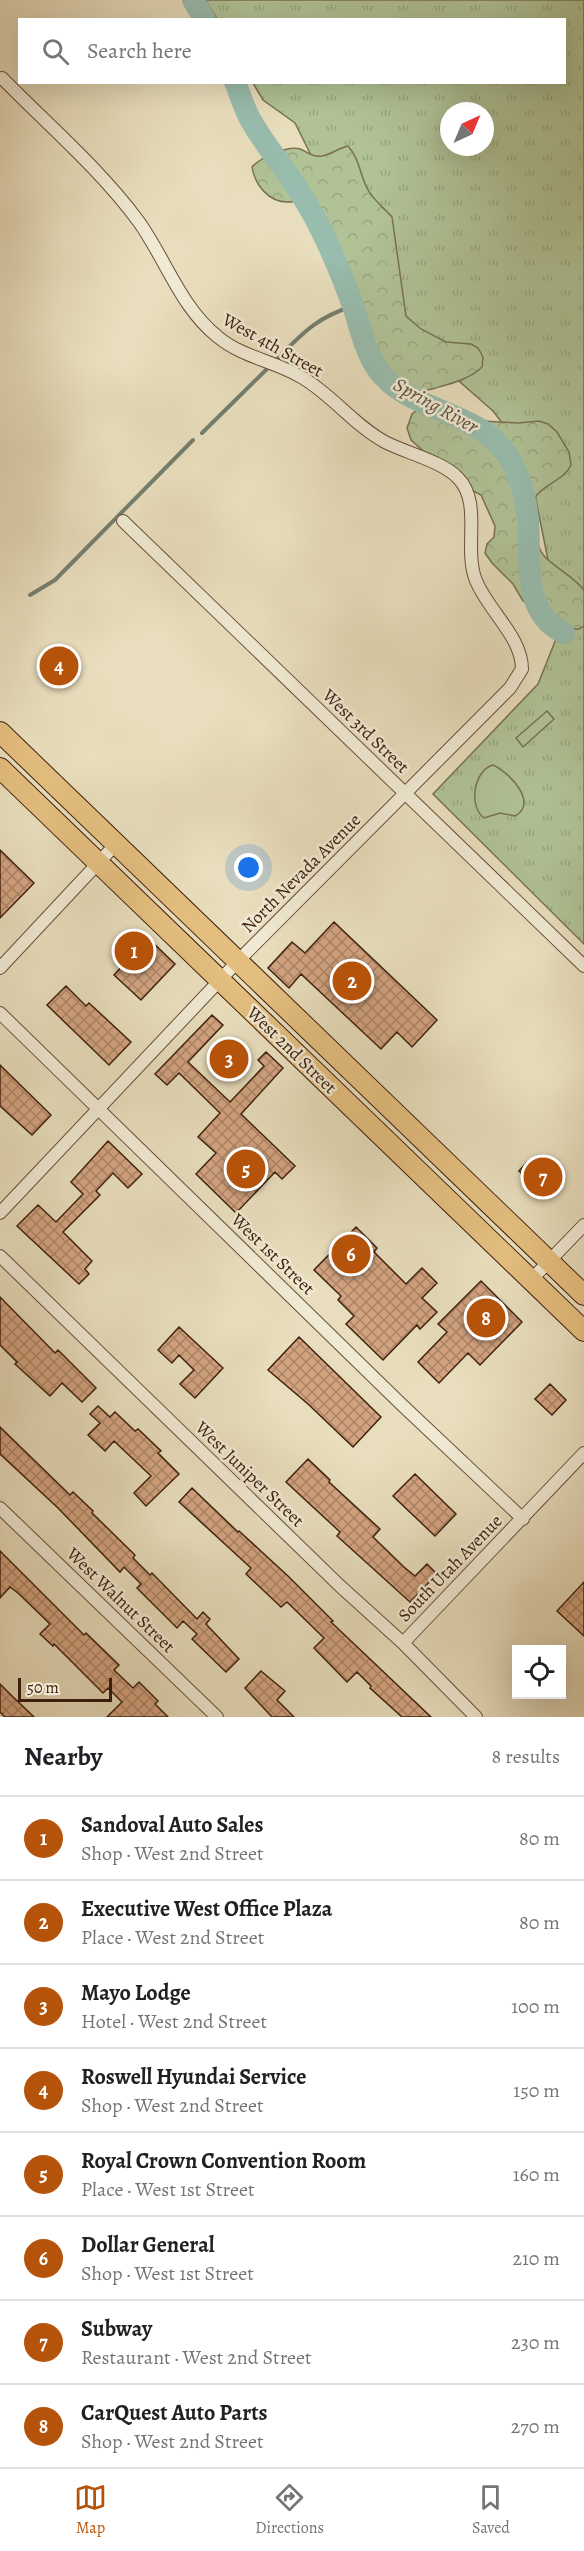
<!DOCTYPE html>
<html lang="en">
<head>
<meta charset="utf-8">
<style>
	:root { --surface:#fff; --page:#f2f2f2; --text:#202124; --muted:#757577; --line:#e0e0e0; --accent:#b45309 }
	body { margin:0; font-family:Alegreya,serif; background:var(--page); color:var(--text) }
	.controls { position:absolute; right:18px; bottom:18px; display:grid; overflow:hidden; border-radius:0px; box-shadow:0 6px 24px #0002 }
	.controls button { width:54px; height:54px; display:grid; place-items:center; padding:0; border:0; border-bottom:2px solid var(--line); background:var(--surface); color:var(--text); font:30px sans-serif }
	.compass { position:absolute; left:440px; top:102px; width:54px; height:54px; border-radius:50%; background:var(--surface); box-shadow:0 6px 24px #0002; rotate:44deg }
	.scale { position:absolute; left:18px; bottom:15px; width:94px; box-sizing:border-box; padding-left:6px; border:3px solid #3f200f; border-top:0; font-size:16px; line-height:21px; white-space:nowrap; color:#3f200f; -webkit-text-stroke:4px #f0e9d3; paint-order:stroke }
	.you { position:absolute; left:249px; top:868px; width:21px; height:21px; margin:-15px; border:4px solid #fff; border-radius:50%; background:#1a73e8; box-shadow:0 0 0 9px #1a73e833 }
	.badge { display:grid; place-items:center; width:39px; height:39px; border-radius:50%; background:var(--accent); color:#fff; font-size:20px; font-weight:700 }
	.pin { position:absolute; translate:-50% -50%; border:3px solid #fff; box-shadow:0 2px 6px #0006 }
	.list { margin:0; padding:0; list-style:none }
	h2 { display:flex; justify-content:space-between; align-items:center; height:78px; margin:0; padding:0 24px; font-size:26px }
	h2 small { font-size:20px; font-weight:400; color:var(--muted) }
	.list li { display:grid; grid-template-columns:39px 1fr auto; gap:18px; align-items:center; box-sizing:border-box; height:84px; padding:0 24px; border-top:2px solid var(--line) }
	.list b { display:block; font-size:22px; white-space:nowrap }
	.list p { margin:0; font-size:20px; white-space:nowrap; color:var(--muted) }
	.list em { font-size:20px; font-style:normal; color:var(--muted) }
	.icon { flex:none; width:33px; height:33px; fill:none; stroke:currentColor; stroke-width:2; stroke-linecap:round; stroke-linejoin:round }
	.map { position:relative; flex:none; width:584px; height:1717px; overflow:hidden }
	.search { position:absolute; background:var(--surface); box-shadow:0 6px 24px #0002; left:18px; right:18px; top:18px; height:66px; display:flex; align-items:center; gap:15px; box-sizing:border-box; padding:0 21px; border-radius:0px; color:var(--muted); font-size:22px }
	.sheet { height:750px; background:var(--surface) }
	nav { display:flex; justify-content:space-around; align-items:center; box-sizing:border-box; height:84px; border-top:2px solid var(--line); background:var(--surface); font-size:16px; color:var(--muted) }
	nav a { display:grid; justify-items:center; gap:3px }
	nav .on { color:var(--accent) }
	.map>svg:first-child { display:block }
</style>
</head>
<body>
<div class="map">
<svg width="584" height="1717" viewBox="0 0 584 1717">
	<defs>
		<pattern id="grass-tufts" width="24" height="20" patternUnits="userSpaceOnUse" patternTransform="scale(1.5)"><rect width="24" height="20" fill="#b0c296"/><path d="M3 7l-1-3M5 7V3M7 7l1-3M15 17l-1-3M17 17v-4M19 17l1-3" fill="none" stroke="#98a680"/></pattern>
		<pattern id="forest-crowns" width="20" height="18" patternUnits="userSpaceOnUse" patternTransform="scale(1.5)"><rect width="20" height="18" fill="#b0c296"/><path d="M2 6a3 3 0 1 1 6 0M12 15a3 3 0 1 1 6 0" fill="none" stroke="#98a680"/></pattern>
		<pattern id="building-cross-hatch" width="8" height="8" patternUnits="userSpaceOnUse" patternTransform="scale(1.5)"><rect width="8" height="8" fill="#d2a37f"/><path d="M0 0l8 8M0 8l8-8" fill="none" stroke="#ac8466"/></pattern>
	</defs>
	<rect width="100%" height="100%" fill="#e8ddbc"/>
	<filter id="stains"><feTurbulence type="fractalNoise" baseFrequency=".00333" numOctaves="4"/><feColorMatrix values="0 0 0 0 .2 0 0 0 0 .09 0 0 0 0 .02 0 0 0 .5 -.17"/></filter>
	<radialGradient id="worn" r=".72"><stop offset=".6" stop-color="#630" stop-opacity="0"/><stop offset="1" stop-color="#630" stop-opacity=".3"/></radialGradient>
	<!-- grass -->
	<path fill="url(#grass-tufts)" stroke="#787152" stroke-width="1.5" fill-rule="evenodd" d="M 205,0 L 584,0 L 584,944 L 433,794 L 538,684 L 556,639 L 548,560 L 527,455 L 493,411 L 396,326 L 295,123 L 263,100 L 253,83 L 564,82 L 564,20 L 217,19 ZM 449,111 L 485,111 L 485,147 L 449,147 Z"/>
	<!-- forest -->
	<path fill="url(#forest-crowns)" stroke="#787152" stroke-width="1.5" d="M 348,146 C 359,158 360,174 367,188 C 373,200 383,207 392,217 L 406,316 L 421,329 L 446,342 L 471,344 L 478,348 L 483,357 L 482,367 C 469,380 449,384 432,389 C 399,399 361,376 359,340 C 358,327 365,317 362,304 C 360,293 350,282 345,272 C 334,248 327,217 308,198 C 301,199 295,202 289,202 C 269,203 255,185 252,167 C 260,158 288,145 300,149 C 308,152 311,157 322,156 C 333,154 338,148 348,146 Z
		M 419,409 L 445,419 L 519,423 L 539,421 L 548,424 L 557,432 L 569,452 L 571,465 C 565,479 547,483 537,495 C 527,507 535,546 545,557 C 557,569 573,576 584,590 L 584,626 L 579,629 L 569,629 L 560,624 L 543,607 L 531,606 L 523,601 L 513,584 L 492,563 L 485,553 L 487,544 L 494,537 L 495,526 L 481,495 L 460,484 L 411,440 L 407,428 L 412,414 Z"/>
	<!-- green -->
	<path fill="#b0c296" stroke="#787152" stroke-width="1.5" d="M 547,711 L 554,719 L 523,747 L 516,738 Z
		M 493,765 C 509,772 539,803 515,816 L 500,813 L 484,818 C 468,806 474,770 493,765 Z"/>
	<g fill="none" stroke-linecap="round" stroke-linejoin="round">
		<!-- stream -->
		<path stroke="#747e6e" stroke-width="4" d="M 275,361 C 302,334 315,318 353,306
			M 202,433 L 270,366
			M 30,595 L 55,580 L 193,440"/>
		<!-- river -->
		<path stroke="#98bcad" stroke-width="22" d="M 193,0 L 205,20
			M 235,82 C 241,96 245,112 253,124 C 267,148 285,168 299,191 C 322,226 339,267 353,306 C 361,329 366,358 383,376 C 416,412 477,412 505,452 C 517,469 524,491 527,511 C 533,553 518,611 564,633"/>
	</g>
	<!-- building -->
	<path fill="url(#building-cross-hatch)" stroke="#3f200f" stroke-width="1.5" d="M 0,850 L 34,883 L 0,918 Z
		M 334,922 L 437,1020 L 412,1047 L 397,1032 L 381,1049 L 301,974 L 289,988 L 268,968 L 292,942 L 305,953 Z
		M 148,938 L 175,964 L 141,1000 L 114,975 Z
		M 66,986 L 86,1006 L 89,1003 L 131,1042 L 109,1065 L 47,1005 Z
		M 212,1015 L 223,1025 L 188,1062 L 230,1102 L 264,1066 L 258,1060 L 266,1052 L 283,1068 L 241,1114 L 295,1166 L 282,1179 L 275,1172 L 236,1213 L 196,1174 L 216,1153 L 198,1137 L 220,1113 L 179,1073 L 167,1085 L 155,1074 Z
		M 0,1065 L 51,1115 L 32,1135 L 0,1106 Z
		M 108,1141 L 142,1174 L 128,1188 L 113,1173 L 96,1191 L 100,1195 L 63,1232 L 92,1261 L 85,1269 L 89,1274 L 79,1284 L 17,1226 L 38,1205 L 56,1222 L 83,1194 L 71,1182 Z
		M 547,1158 L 559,1169 L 540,1190 L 519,1171 L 527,1162 L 536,1170 Z
		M 356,1227 L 377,1248 L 374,1252 L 406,1284 L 422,1268 L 437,1283 L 422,1298 L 437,1312 L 420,1329 L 417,1325 L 383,1360 L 346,1324 L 354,1316 L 338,1300 L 341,1296 L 314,1270 Z
		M 481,1281 L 522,1322 L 480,1365 L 468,1353 L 439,1383 L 418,1362 L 447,1332 L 438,1324 Z
		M 0,1297 L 55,1353 L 58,1350 L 96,1388 L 82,1402 L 62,1383 L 50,1396 L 15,1364 L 17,1362 L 0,1345 Z
		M 179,1327 L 223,1368 L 195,1398 L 180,1384 L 194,1370 L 179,1355 L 172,1363 L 158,1350 Z
		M 299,1337 L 381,1417 L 353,1447 L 308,1404 L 268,1370 Z
		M 550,1384 L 566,1400 L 552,1415 L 535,1399 Z
		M 98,1406 L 110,1417 L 115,1412 L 135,1431 L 138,1429 L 161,1451 L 158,1453 L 179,1474 L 146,1506 L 134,1493 L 151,1476 L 114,1441 L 105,1451 L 88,1435 L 100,1423 L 90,1414 Z
		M 0,1427 L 70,1495 L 73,1492 L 93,1511 L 92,1513 L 135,1555 L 133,1558 L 150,1575 L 152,1573 L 197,1619 L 203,1612 L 210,1619 L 206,1624 L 239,1659 L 226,1672 L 192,1639 L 197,1634 L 183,1621 L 177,1628 L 137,1588 L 141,1584 L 124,1567 L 120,1572 L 58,1508 L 0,1454 Z
		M 308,1459 L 330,1480 L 329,1482 L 380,1529 L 373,1537 L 404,1567 L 415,1576 L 427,1564 L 437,1574 L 410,1602 L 337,1536 L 340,1532 L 286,1482 Z
		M 415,1474 L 456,1514 L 435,1536 L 393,1496 Z
		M 192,1488 L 238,1532 L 239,1531 L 288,1576 L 333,1621 L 331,1622 L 431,1717 L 402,1717 L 370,1688 L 371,1686 L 357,1672 L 347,1682 L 314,1648 L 324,1638 L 287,1602 L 281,1607 L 246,1574 L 251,1568 L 179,1502 Z
		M 0,1551 L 84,1635 L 86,1633 L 119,1665 L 114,1670 L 133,1688 L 139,1682 L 158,1701 L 155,1704 L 168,1717 L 107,1717 L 122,1702 L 108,1688 L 103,1693 L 54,1644 L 53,1646 L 40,1634 L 50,1624 L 18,1593 L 10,1587 L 0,1598 Z
		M 584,1582 L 584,1636 L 557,1611 Z
		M 261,1671 L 285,1691 L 277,1700 L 294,1717 L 272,1717 L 245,1688 Z
		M 0,1684 L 12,1696 L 34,1717 L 5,1717 L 0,1712 Z"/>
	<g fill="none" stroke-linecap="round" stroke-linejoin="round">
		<!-- street casing -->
		<g stroke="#694f3a" stroke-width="14">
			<path id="street" d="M 123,521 L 584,966
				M 0,968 L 116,844
				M 0,1013 L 401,1404 L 523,1519
				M 0,1213 L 238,961 L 510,688 L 522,669 C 522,636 486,609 475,578 C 464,546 482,502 458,478 C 442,461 406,453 385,442 C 354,425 333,396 303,378 C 276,361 243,358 218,337 C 181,308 166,260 139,222 C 100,169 48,125 2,78
				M 0,1256 L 340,1586 L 403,1643 L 476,1717
				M 531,1280 L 584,1225
				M 0,1508 L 217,1717
				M 403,1643 L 584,1453"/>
		</g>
		<!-- primary casing -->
		<g stroke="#3f200f" stroke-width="22">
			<path id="primary" d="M 0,732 L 584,1295
				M 0,768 L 584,1331"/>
		</g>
		<!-- street -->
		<use href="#street" stroke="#f0e9d3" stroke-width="12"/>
		<!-- primary -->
		<use href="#primary" stroke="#e4be7e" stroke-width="20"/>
	</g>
	<g text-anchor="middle" stroke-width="5" stroke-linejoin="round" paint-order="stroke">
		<!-- street labels -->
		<g font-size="18" fill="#3f200f" stroke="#f0e9d3">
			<text transform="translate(273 345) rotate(29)" y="6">West 4th Street</text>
			<text transform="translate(366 731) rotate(44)" y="6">West 3rd Street</text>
			<text transform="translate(301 873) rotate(-45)" y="6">North Nevada Avenue</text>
			<text transform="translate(292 1050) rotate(44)" y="6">West 2nd Street</text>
			<text transform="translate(273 1254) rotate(44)" y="6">West 1st Street</text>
			<text transform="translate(250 1474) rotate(44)" y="6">West Juniper Street</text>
			<text transform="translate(450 1568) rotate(-46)" y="6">South Utah Avenue</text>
			<text transform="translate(121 1600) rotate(44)" y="6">West Walnut Street</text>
		</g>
		<!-- water labels -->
		<g font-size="20" font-style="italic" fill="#5a4f3e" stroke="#f0e9d3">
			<text transform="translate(436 405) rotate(29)" y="7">Spring River</text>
		</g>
	</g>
	<rect width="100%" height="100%" filter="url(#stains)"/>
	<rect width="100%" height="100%" fill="url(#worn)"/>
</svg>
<div class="controls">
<button><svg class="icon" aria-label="locate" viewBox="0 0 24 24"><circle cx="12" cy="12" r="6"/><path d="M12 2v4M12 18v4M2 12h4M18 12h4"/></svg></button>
</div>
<svg class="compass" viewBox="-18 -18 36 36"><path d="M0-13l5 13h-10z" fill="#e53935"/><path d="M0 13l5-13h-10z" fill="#757577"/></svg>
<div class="scale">50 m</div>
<div class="you"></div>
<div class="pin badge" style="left:134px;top:951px">1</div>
<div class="pin badge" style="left:352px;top:981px">2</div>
<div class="pin badge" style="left:229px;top:1059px">3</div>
<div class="pin badge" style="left:59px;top:666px">4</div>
<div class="pin badge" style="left:246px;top:1169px">5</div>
<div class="pin badge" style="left:351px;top:1254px">6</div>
<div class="pin badge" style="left:543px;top:1177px">7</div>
<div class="pin badge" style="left:486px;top:1318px">8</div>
<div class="search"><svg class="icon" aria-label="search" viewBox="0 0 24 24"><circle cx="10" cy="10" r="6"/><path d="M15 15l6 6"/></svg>Search here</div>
</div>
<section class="sheet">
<h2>Nearby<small>8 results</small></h2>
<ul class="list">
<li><span class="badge">1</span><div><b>Sandoval Auto Sales</b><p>Shop · West 2nd Street</p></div><em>80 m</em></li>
<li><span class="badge">2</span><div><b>Executive West Office Plaza</b><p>Place · West 2nd Street</p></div><em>80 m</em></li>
<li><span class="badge">3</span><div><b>Mayo Lodge</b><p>Hotel · West 2nd Street</p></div><em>100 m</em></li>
<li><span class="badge">4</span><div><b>Roswell Hyundai Service</b><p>Shop · West 2nd Street</p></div><em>150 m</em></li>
<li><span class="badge">5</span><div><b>Royal Crown Convention Room</b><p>Place · West 1st Street</p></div><em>160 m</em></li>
<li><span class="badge">6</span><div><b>Dollar General</b><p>Shop · West 1st Street</p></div><em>210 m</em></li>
<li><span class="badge">7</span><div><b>Subway</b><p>Restaurant · West 2nd Street</p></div><em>230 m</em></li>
<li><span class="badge">8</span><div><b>CarQuest Auto Parts</b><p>Shop · West 2nd Street</p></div><em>270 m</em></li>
</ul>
</section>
<nav>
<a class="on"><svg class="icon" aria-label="map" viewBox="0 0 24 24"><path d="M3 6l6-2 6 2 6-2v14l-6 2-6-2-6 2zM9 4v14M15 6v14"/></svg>Map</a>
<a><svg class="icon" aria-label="directions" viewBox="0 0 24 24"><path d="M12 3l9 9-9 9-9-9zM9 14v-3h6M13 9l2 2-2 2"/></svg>Directions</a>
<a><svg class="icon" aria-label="saved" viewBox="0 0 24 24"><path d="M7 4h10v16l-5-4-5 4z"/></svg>Saved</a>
</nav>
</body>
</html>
